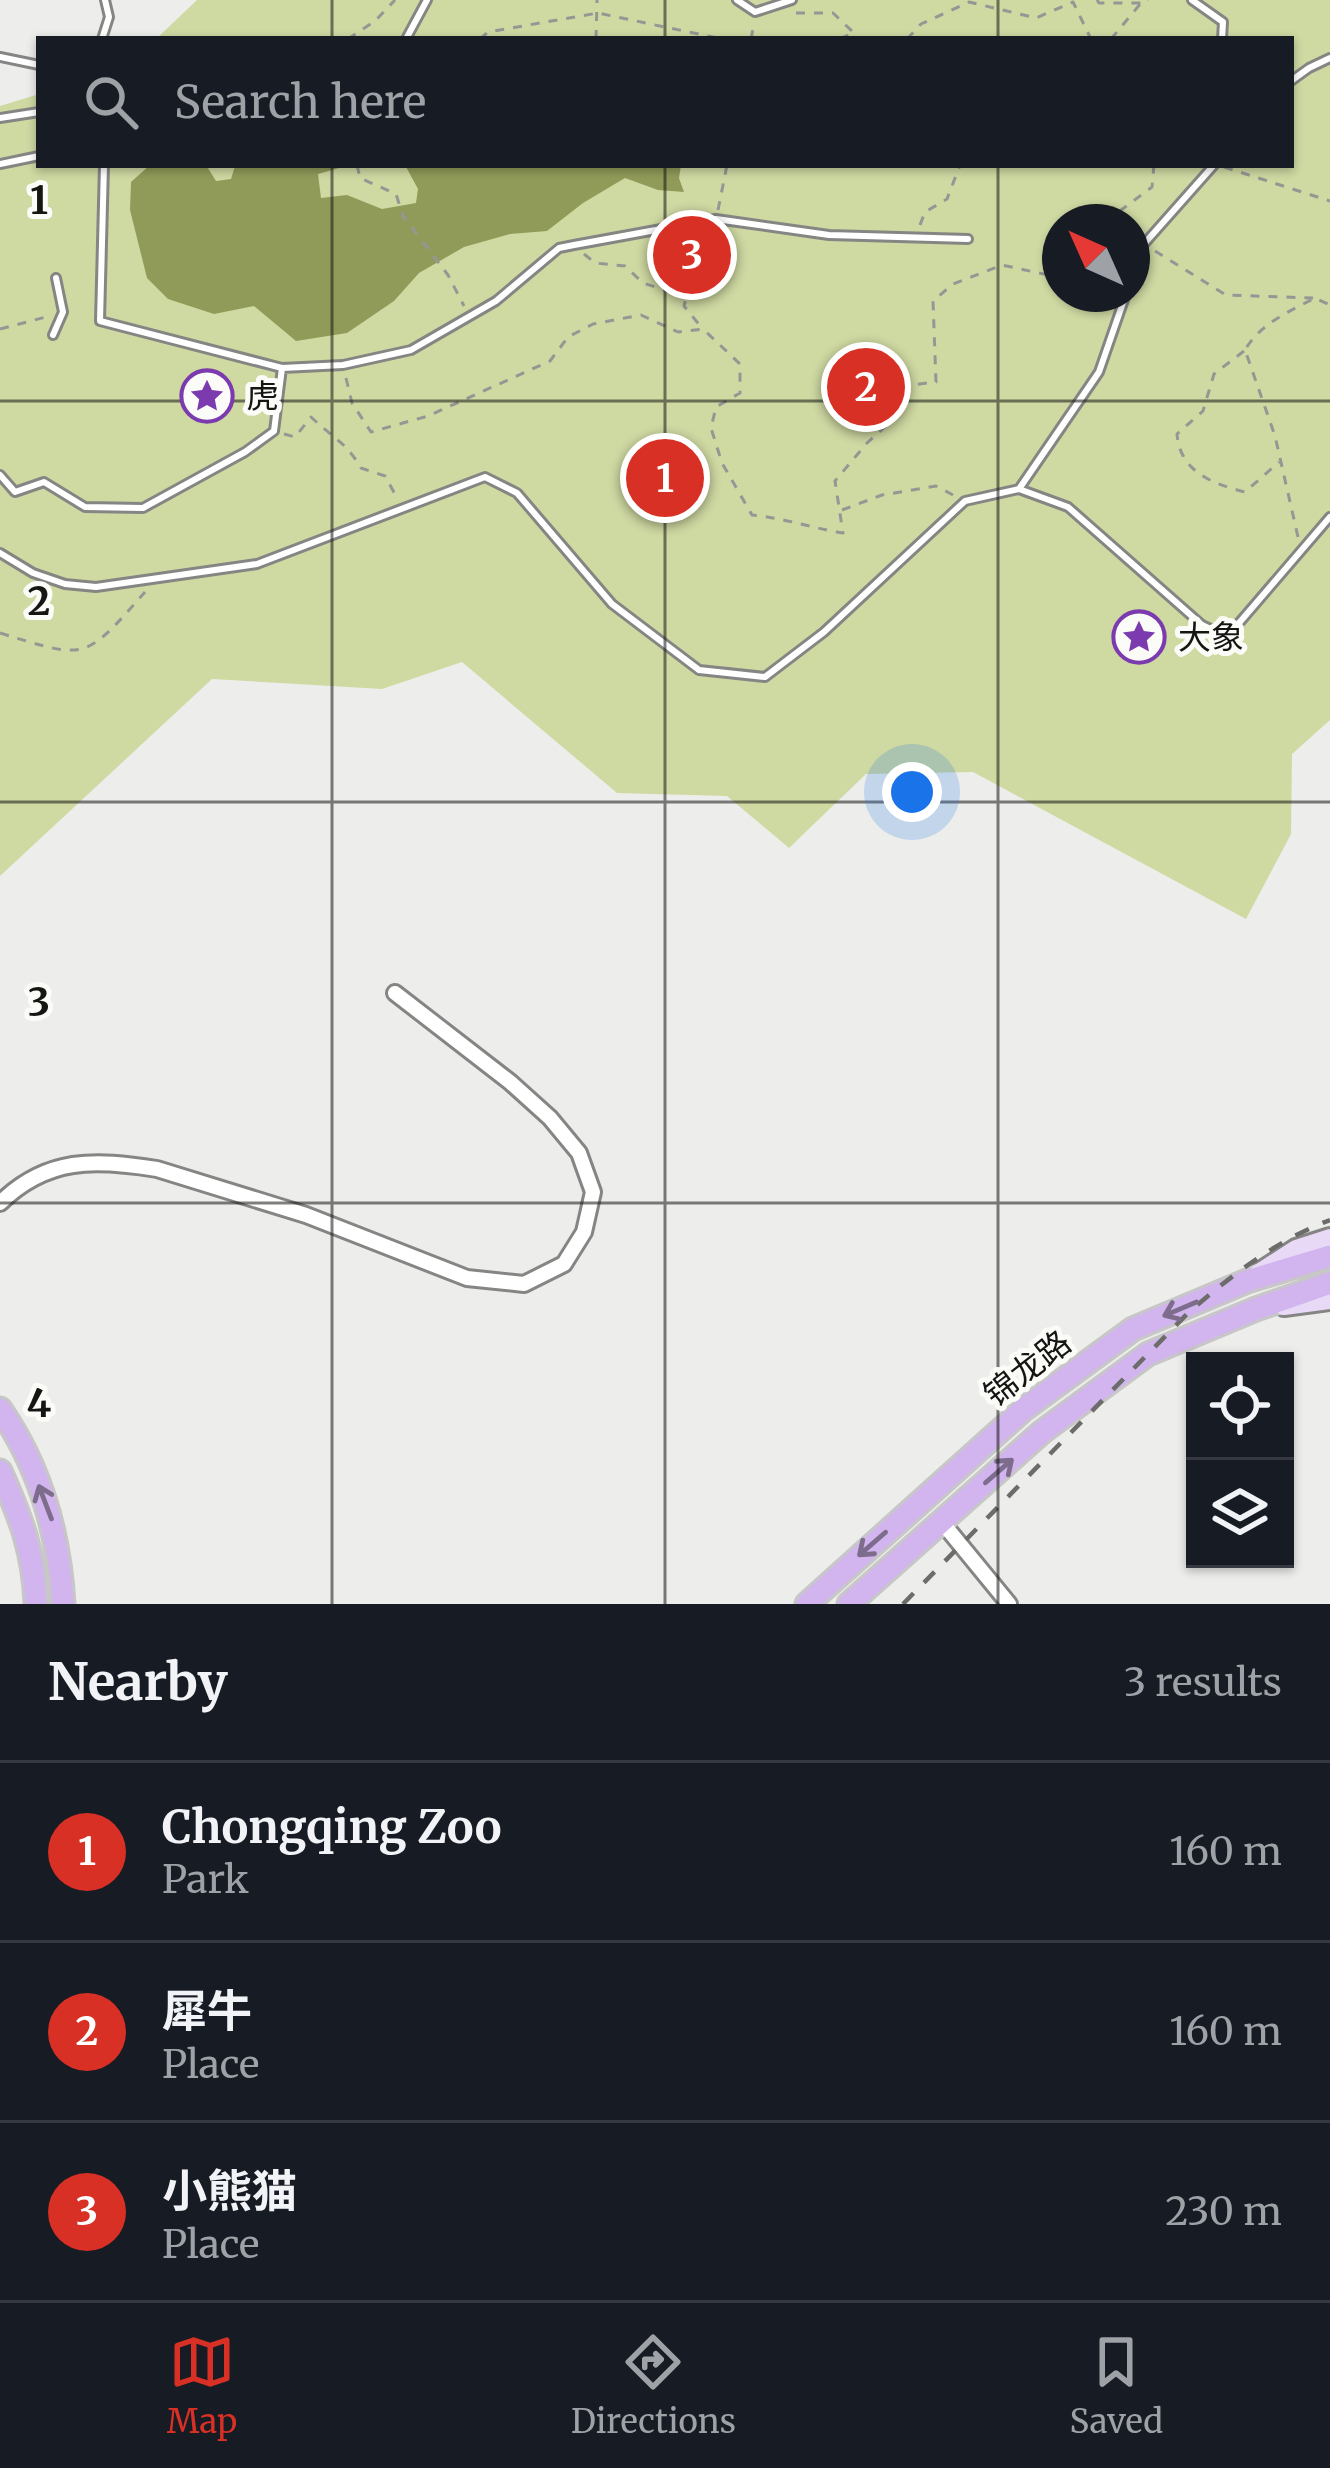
<!DOCTYPE html>
<html lang="en">
<head>
<meta charset="utf-8">
<style>
	:root { --surface:#171b24; --page:#20242c; --text:#f1f3f6; --muted:#9ea1a6; --line:#363941; --accent:#d93025 }
	body { margin:0; font-family:Merriweather,"Noto Sans SC",serif; background:var(--page); color:var(--text) }
	.controls { position:absolute; right:36px; bottom:36px; display:grid; overflow:hidden; border-radius:0px; box-shadow:0 3px 9px #0004 }
	.controls button { width:108px; height:108px; display:grid; place-items:center; padding:0; border:0; border-bottom:3px solid var(--line); background:var(--surface); color:var(--text); font:60px sans-serif }
	.compass { position:absolute; left:1042px; top:204px; width:108px; height:108px; border-radius:50%; background:var(--surface); box-shadow:0 3px 9px #0004; rotate:315deg }
	.you { position:absolute; left:912px; top:792px; width:42px; height:42px; margin:-30px; border:9px solid #fff; border-radius:50%; background:#1a73e8; box-shadow:0 0 0 18px #1a73e833 }
	.badge { display:grid; place-items:center; width:78px; height:78px; border-radius:50%; background:var(--accent); color:#fff; font-size:39px; font-weight:700 }
	.pin { position:absolute; translate:-50% -50%; border:6px solid #fff; box-shadow:0 3px 12px #0006 }
	.list { margin:0; padding:0; list-style:none }
	h2 { display:flex; justify-content:space-between; align-items:center; height:156px; margin:0; padding:0 48px; font-size:51px }
	h2 small { font-size:39px; font-weight:400; color:var(--muted) }
	.list li { display:grid; grid-template-columns:78px 1fr auto; gap:36px; align-items:center; box-sizing:border-box; height:180px; padding:0 48px; border-top:3px solid var(--line) }
	.list b { display:block; font-size:45px; white-space:nowrap }
	.list p { margin:0; font-size:39px; white-space:nowrap; color:var(--muted) }
	.list em { font-size:39px; font-style:normal; color:var(--muted) }
	.icon { flex:none; width:66px; height:66px; fill:none; stroke:currentColor; stroke-width:2; stroke-linecap:round; stroke-linejoin:round }
	.map { position:relative; flex:none; width:1330px; height:1604px; overflow:hidden }
	.search { position:absolute; background:var(--surface); box-shadow:0 3px 9px #0004; left:36px; right:36px; top:36px; height:132px; display:flex; align-items:center; gap:30px; box-sizing:border-box; padding:0 42px; border-radius:0px; color:var(--muted); font-size:45px }
	.sheet { height:696px; background:var(--surface) }
	nav { display:flex; justify-content:space-around; align-items:center; box-sizing:border-box; height:168px; border-top:3px solid var(--line); background:var(--surface); font-size:33px; color:var(--muted) }
	nav a { display:grid; justify-items:center; gap:6px }
	nav .on { color:var(--accent) }
	.map>svg:first-child { display:block }
</style>
</head>
<body>
<div class="map">
<svg width="1330" height="1604" viewBox="0 0 1330 1604">
	<rect width="100%" height="100%" fill="#edeeeb"/>
	<!-- park -->
	<path fill="#cfd9a2" fill-rule="evenodd" d="M 197,0 L 1330,0 L 1330,720 L 1292,754 L 1291,834 L 1246,919 L 973,772 L 866,774 L 789,848 L 727,796 L 617,793 L 462,662 L 382,689 L 212,679 L 0,876 L 0,106 L 39,94 L 39,165 L 1291,165 L 1291,39 L 156,39 ZM 1060,222 L 1132,222 L 1132,294 L 1060,294 Z"/>
	<!-- water -->
	<path fill="#919b59" d="M 150,165 L 206,165 L 216,181 L 231,179 L 235,166 L 339,165 L 339,168 L 318,174 L 321,198 L 347,195 L 382,209 L 416,203 L 418,189 L 405,165 L 681,165 L 679,178 L 684,192 L 658,190 L 625,178 L 583,203 L 547,231 L 510,234 L 464,247 L 419,273 L 394,301 L 347,333 L 296,341 L 254,306 L 214,314 L 168,299 L 147,278 L 130,210 L 131,182 Z"/>
	<g fill="none" stroke-linecap="round" stroke-linejoin="round">
		<!-- lane casing -->
		<g stroke="#858683" stroke-width="12">
			<path id="lane" d="M 737,0 L 755,12 L 792,0
				M 1192,0 L 1223,22 L 1222,39
				M 102,39 L 109,17 L 105,0
				M 406,39 L 427,0
				M 0,57 L 39,65
				M 1291,81 L 1309,68 L 1330,58
				M 0,118 L 39,112
				M 0,164 L 39,156
				M 104,165 L 100,321 L 282,368 L 343,365 L 411,350 L 496,301 L 559,248 L 574,245 L 716,219 L 829,235 L 968,239
				M 1132,277 L 1144,244 L 1214,165
				M 53,335 L 63,312 L 56,278
				M 0,475 L 15,492 L 44,482 L 85,507 L 143,508 L 245,452 L 274,431 L 282,368
				M 1019,489 L 1099,372 L 1126,294
				M 0,553 L 33,573 L 65,584 L 96,587 L 257,564 L 485,477 L 517,493 L 612,604 L 699,670 L 765,677 L 824,632 L 965,501 L 1019,489 L 1068,507 L 1202,625 L 1227,637 L 1330,517"/>
		</g>
		<!-- street casing -->
		<g stroke="#858683" stroke-width="20">
			<path id="street" d="M 0,1203 C 47,1157 95,1159 157,1169 L 306,1215 L 467,1278 L 524,1284 L 564,1264 L 584,1232 L 593,1192 L 579,1153 L 550,1118 L 510,1082 L 395,993
				M 941,1521 L 1009,1604"/>
		</g>
		<!-- secondary casing -->
		<g stroke="#858683" stroke-width="24">
			<path id="secondary" d="M 1259,1273 L 1296,1249 L 1330,1238
				M 1284,1306 L 1330,1300"/>
		</g>
		<!-- primary casing -->
		<g stroke="#c7c7c7" stroke-width="27">
			<path id="primary" d="M 0,1409 C 40,1467 59,1535 63,1604
				M 0,1471 C 21,1518 34,1552 36,1604
				M 807,1604 L 1024,1409 L 1133,1329 L 1247,1281 L 1330,1256
				M 849,1604 L 1042,1432 L 1148,1354 L 1256,1309 L 1330,1283"/>
		</g>
		<!-- path -->
		<path stroke="#969794" stroke-width="3" stroke-dasharray="9 9" stroke-linecap="butt" d="M 1097,0 L 1099,3 L 1141,3 L 1141,0
			M 796,13 L 833,13 L 854,33 L 839,39
			M 348,39 L 375,21 L 395,0
			M 480,39 L 488,32 L 598,13 L 722,39
			M 596,39 L 597,0
			M 751,39 L 754,23
			M 907,39 L 921,24 L 969,2 L 1036,18 L 1073,2 L 1091,39
			M 1111,39 L 1141,3 L 1148,0
			M 357,165 L 360,178 L 396,194 L 403,216 L 448,275 L 464,306
			M 1224,167 L 1330,201
			M 718,210 L 727,165
			M 1105,222 L 1152,187 L 1154,165
			M 920,225 L 925,212 L 947,199 L 960,165
			M 1155,251 L 1226,295 L 1313,298
			M 584,254 L 595,263 L 625,266 L 643,283 L 671,292 L 691,280 L 684,306 L 702,328
			M 0,329 L 46,317
			M 1244,351 L 1214,374 L 1203,411 L 1177,434 C 1180,472 1213,484 1245,492 L 1279,462
			M 346,378 L 352,403 L 371,432 L 428,416 L 550,361 L 568,337 L 593,324 L 641,315 L 678,332 L 703,329 L 740,364 L 740,393 L 716,407 L 711,428 L 722,463 L 752,515 C 785,518 811,528 843,533 L 835,481 L 867,443 L 888,424 L 886,400 L 911,385 L 936,382 L 933,301 L 953,284 L 1002,265 L 1053,276 L 1060,269
			M 284,434 L 295,437 L 311,417 C 333,438 346,442 361,468 L 385,476 L 396,496
			M 842,510 L 882,495 L 936,486 L 953,495
			M 1298,537 L 1275,436 L 1245,350 C 1260,324 1288,312 1315,298 L 1330,305
			M 0,633 C 88,660 84,661 145,592"/>
		<!-- lane -->
		<use href="#lane" stroke="#fff" stroke-width="6"/>
		<!-- street -->
		<use href="#street" stroke="#fff" stroke-width="14"/>
		<!-- secondary -->
		<use href="#secondary" stroke="#e8daf7" stroke-width="18"/>
		<!-- primary -->
		<use href="#primary" stroke="#d2b4ef" stroke-width="21"/>
		<!-- rail -->
		<path stroke="#6c6c6a" stroke-width="4.5" stroke-dasharray="15 15" stroke-linecap="butt" d="M 903,1604 L 1189,1312 C 1232,1275 1277,1240 1330,1220"/>
	</g>
	<!-- one-way arrows -->
	<defs><path id="oneway-shaft" d="M-6 0H5M1.5-3L5.5 0L1.5 3" fill="none" stroke-width="1.6" stroke-linecap="round" stroke-linejoin="round" transform="scale(3)"/></defs>
	<g stroke="#7d6c8c">
		<use href="#oneway-shaft" transform="translate(1180 1309) rotate(157)"/>
		<use href="#oneway-shaft" transform="translate(999 1471) rotate(-41)"/>
		<use href="#oneway-shaft" transform="translate(45 1502) rotate(-111)"/>
		<use href="#oneway-shaft" transform="translate(872 1544) rotate(139)"/>
	</g>
	<!-- grid -->
	<path fill="none" stroke="#151514" stroke-width="3" stroke-opacity="0.55" d="M 332,0 L 332,39M 665,0 L 665,39M 998,0 L 998,39M 332,165 L 332,1604M 665,165 L 665,1604M 998,165 L 998,1604M 0,401 L 1330,401M 0,802 L 1330,802M 0,1203 L 1330,1203"/>
	<!-- icons -->
	<defs>
		<g id="sight-ring" transform="scale(2.7)"><circle r="9.5" fill="#fbfbf8" stroke="#7b3baf" stroke-width="1.5"/><path d="M0-6L1.8-2.2L6-1.7L2.9 1.2L3.7 5.4L0 3.3L-3.7 5.4L-2.9 1.2L-6-1.7L-1.8-2.2Z" fill="#7b3baf"/></g>
	</defs>
	<g fill-rule="evenodd">
		<use href="#sight-ring" x="207" y="396"/>
		<use href="#sight-ring" x="1139" y="637"/>
	</g>
	<g text-anchor="middle" stroke-width="10" stroke-linejoin="round" paint-order="stroke">
		<!-- poi labels -->
		<g font-size="33" fill="#151514" stroke="#fbfbf8" text-anchor="start">
			<text x="246" y="408">虎</text>
			<text x="1178" y="649">大象</text>
		</g>
		<!-- street labels -->
		<g font-size="33" fill="#151514" stroke="#fbfbf8">
			<text transform="translate(1027 1368) rotate(-38)" y="12">锦龙路</text>
		</g>
	</g>
	<g font-size="39" text-anchor="middle" font-weight="bold" fill="#151514" stroke="#fbfbf8" stroke-width="10" stroke-linejoin="round" paint-order="stroke">
		<text x="39" y="214">1</text>
		<text x="39" y="615">2</text>
		<text x="39" y="1016">3</text>
		<text x="39" y="1417">4</text>
	</g>
</svg>
<div class="controls">
<button><svg class="icon" aria-label="locate" viewBox="0 0 24 24"><circle cx="12" cy="12" r="6"/><path d="M12 2v4M12 18v4M2 12h4M18 12h4"/></svg></button>
<button><svg class="icon" aria-label="layers" viewBox="0 0 24 24"><path d="M12 4l9 5-9 5-9-5zM3 14l9 5 9-5"/></svg></button>
</div>
<svg class="compass" viewBox="-18 -18 36 36"><path d="M0-13l5 13h-10z" fill="#e53935"/><path d="M0 13l5-13h-10z" fill="#9ea1a6"/></svg>
<div class="you"></div>
<div class="pin badge" style="left:665px;top:478px">1</div>
<div class="pin badge" style="left:866px;top:387px">2</div>
<div class="pin badge" style="left:692px;top:255px">3</div>
<div class="search"><svg class="icon" aria-label="search" viewBox="0 0 24 24"><circle cx="10" cy="10" r="6"/><path d="M15 15l6 6"/></svg>Search here</div>
</div>
<section class="sheet">
<h2>Nearby<small>3 results</small></h2>
<ul class="list">
<li><span class="badge">1</span><div><b>Chongqing Zoo</b><p>Park</p></div><em>160 m</em></li>
<li><span class="badge">2</span><div><b>犀牛</b><p>Place</p></div><em>160 m</em></li>
<li><span class="badge">3</span><div><b>小熊猫</b><p>Place</p></div><em>230 m</em></li>
</ul>
</section>
<nav>
<a class="on"><svg class="icon" aria-label="map" viewBox="0 0 24 24"><path d="M3 6l6-2 6 2 6-2v14l-6 2-6-2-6 2zM9 4v14M15 6v14"/></svg>Map</a>
<a><svg class="icon" aria-label="directions" viewBox="0 0 24 24"><path d="M12 3l9 9-9 9-9-9zM9 14v-3h6M13 9l2 2-2 2"/></svg>Directions</a>
<a><svg class="icon" aria-label="saved" viewBox="0 0 24 24"><path d="M7 4h10v16l-5-4-5 4z"/></svg>Saved</a>
</nav>
</body>
</html>
